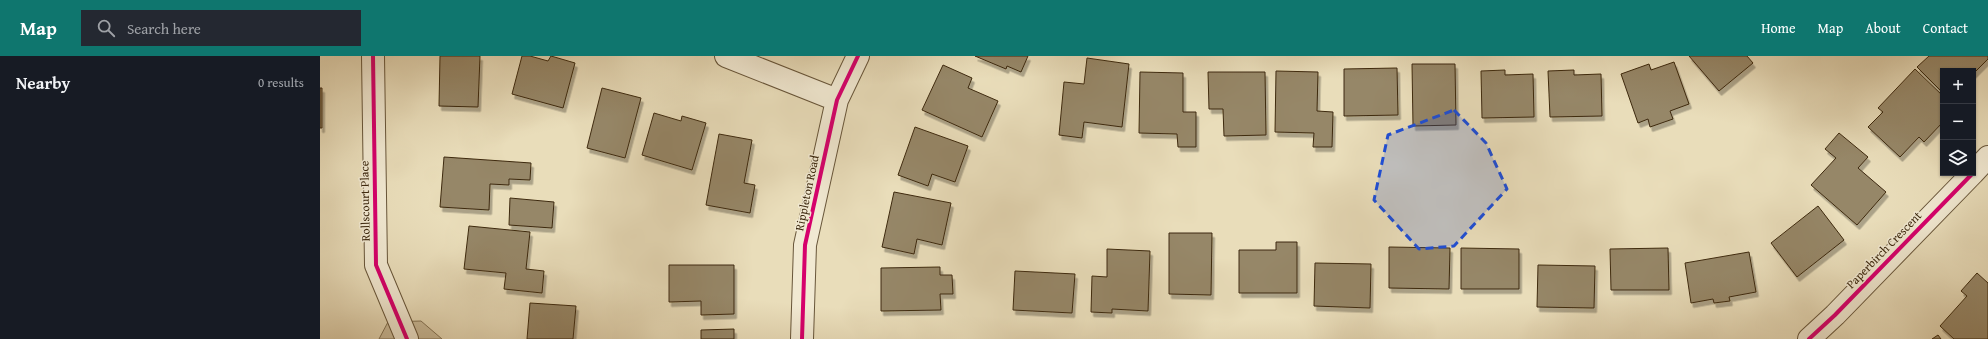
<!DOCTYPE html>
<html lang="en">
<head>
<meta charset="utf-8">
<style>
	:root { --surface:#171b24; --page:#242831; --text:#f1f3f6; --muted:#9ea1a6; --line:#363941; --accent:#0f766e }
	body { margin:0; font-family:"Gentium Book Plus",serif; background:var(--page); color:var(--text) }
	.controls { position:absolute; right:12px; top:12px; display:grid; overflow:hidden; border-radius:0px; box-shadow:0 1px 3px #0004 }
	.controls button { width:36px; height:36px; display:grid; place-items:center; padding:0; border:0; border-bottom:1px solid var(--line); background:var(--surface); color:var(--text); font:20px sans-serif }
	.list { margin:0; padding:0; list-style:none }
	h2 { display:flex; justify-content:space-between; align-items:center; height:52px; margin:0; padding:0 16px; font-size:17px }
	h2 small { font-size:13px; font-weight:400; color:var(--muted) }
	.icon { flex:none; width:22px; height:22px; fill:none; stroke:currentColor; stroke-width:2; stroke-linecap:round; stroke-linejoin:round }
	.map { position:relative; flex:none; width:1668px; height:283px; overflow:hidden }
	header { display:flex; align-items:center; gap:24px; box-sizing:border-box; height:56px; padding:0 20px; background:var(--accent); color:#fff }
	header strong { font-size:19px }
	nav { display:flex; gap:22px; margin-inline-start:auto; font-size:14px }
	.search { width:280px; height:36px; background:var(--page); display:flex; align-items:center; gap:10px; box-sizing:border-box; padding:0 14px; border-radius:0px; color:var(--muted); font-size:15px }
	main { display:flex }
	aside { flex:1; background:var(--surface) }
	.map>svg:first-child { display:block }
</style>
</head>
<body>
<header>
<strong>Map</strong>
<div class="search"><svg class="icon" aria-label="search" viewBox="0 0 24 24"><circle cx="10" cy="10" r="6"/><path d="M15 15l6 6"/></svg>Search here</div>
<nav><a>Home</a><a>Map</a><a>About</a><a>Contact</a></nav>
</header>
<main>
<aside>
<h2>Nearby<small>0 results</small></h2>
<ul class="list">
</ul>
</aside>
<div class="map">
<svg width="1668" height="283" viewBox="0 0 1668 283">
	<defs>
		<filter id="shadow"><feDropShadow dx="2.5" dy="4.5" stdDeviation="0" flood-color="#0004"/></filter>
	</defs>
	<rect width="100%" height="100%" fill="#e9ddba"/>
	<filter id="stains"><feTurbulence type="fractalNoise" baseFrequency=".005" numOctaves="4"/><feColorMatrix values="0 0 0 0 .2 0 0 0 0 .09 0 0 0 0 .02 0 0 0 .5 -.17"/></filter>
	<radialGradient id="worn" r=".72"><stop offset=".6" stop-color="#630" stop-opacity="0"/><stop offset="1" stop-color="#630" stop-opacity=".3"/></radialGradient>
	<!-- green -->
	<path fill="#ccbe9d" stroke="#847456" d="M 101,265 L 122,283 L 59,283 L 68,266 Z"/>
	<!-- building -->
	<path fill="#968768" stroke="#3d290f" filter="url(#shadow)" d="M 120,0 L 160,0 L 158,51 L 119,50 Z
		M 202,0 L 210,0 L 228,5 L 231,0 L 255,7 L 243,52 L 192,38 Z
		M 655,0 L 708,0 L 701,16 L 687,10 L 686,13 Z
		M 1369,0 L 1427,0 L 1433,7 L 1399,35 Z
		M 1609,0 L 1668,0 L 1668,3 L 1653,18 L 1653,15 L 1623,15 L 1623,37 L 1597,11 Z
		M 767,2 L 809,8 L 802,71 L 764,66 L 762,82 L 739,79 L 744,26 L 764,28 Z
		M 1354,6 L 1369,48 L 1350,55 L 1353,63 L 1330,71 L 1328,63 L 1318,67 L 1301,18 L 1329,8 L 1331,14 Z
		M 1092,8 L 1135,8 L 1136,69 L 1093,70 Z
		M 623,9 L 652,22 L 648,32 L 678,45 L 662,81 L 602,54 Z
		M 1077,12 L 1078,59 L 1024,60 L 1024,13 Z
		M 1595,13 L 1623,40 L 1623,66 L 1604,86 L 1599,81 L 1580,101 L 1548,71 L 1563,56 L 1558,52 Z
		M 1185,14 L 1185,19 L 1213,18 L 1214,61 L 1162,62 L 1161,15 Z
		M 1254,14 L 1254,19 L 1281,18 L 1282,60 L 1230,61 L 1228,15 Z
		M 956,15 L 998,16 L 997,55 L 1013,56 L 1012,91 L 993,91 L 994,77 L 955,76 Z
		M 820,16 L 863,17 L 863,56 L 876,56 L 876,91 L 858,91 L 857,78 L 819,77 Z
		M 888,16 L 945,16 L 946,79 L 904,80 L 903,53 L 889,53 Z
		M 0,32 L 2,32 L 2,72 L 0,72 Z
		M 282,32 L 321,42 L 305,102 L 267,92 Z
		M 334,57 L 361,65 L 362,60 L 386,67 L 372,114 L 322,99 Z
		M 595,71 L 648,90 L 635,126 L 612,118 L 608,130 L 578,119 Z
		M 1519,77 L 1548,101 L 1538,112 L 1566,136 L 1537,169 L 1491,129 L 1516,102 L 1505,93 Z
		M 399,78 L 432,84 L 424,127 L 435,129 L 430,157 L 386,149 Z
		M 124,101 L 211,107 L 210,124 L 189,123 L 189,129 L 170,128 L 169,154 L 120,151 Z
		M 574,136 L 631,147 L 622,189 L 597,183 L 594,198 L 562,191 Z
		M 190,142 L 234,146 L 232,172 L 189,169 Z
		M 1498,150 L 1524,184 L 1477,221 L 1451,187 Z
		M 149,170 L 210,176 L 206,213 L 224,215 L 222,237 L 184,233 L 186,217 L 144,213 Z
		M 849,177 L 892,177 L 891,239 L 849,238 Z
		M 956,186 L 977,186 L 977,237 L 919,237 L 919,194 L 956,194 Z
		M 1069,191 L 1130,192 L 1129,233 L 1069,232 Z
		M 1141,192 L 1199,193 L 1199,233 L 1141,233 Z
		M 1348,192 L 1349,234 L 1291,234 L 1290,193 Z
		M 787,193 L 830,195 L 828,255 L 792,253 L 792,257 L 771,256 L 772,220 L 787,221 Z
		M 1429,196 L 1436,236 L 1409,241 L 1410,245 L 1394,247 L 1393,243 L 1371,247 L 1365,207 Z
		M 995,207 L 1051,208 L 1050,252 L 994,250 Z
		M 349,209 L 414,209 L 414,258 L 381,259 L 381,245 L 349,246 Z
		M 1218,209 L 1275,210 L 1274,252 L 1217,251 Z
		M 620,211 L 620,219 L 632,219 L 633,238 L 620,238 L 621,254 L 561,255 L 561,212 Z
		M 695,215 L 755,218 L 752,257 L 693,254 Z
		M 1657,217 L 1668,227 L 1668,283 L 1634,283 L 1620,270 L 1647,240 L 1641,235 Z
		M 210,247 L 256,250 L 253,283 L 207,283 Z
		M 414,273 L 414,283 L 381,283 L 381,274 Z
		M 1618,279 L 1621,283 L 1612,283 Z"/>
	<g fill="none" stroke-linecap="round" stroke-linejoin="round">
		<!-- street casing -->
		<g stroke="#68563a" stroke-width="24">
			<path id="street" d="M 53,0 L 56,209 L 87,283
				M 406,0 L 517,44
				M 1653,117 L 1668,101
				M 482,283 L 485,189 L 517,44 L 538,0
				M 1489,283 L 1515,259 L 1653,117"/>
		</g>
		<!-- street -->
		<use href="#street" stroke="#f1e9d2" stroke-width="22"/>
		<!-- cycleway casing -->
		<g stroke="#f1e9d2" stroke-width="6">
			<path id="cycleway" d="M 53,0 L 56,209 L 87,283
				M 482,283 L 485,189 L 517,44 L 538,0
				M 1489,283 L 1515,259 L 1653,117"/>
		</g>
		<!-- cycleway -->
		<use href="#cycleway" stroke="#d6006c" stroke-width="4"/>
	</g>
	<!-- marked area -->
	<path fill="#1d4ed8" fill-opacity="0.2" stroke="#1d4ed8" stroke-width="3" stroke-dasharray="8 5" stroke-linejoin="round" d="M 1134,54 L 1166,87 L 1187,133 L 1134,190 L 1099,193 L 1054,144 L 1068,79 Z"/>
	<g text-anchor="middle" stroke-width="3" stroke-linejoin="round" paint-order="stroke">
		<!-- street labels -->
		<g font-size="12" fill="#3d290f" stroke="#f1e9d2">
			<text transform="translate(487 137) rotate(-78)" y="4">Rippleton Road</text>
			<text transform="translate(45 145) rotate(-91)" y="4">Rollscourt Place</text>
			<text transform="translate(1564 194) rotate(-46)" y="4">Paperbirch Crescent</text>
		</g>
	</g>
	<rect width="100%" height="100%" filter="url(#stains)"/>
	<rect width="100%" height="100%" fill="url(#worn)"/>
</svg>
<div class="controls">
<button>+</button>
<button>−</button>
<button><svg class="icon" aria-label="layers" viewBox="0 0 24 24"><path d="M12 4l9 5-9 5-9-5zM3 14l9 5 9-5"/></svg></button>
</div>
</div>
</main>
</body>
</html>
